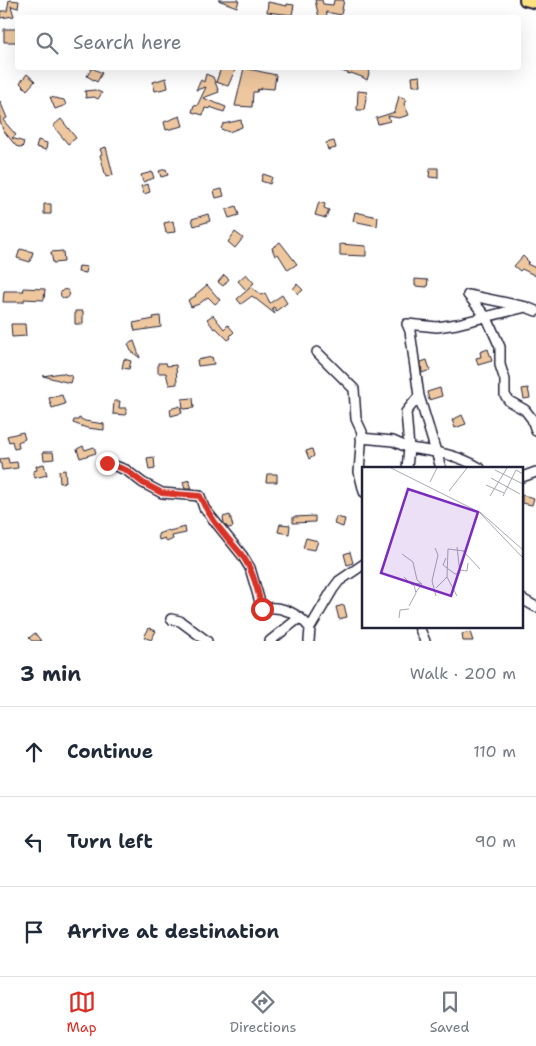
<!DOCTYPE html>
<html lang="en">
<head>
<meta charset="utf-8">
<style>
	:root { --surface:#fff; --page:#f6f6f7; --text:#1f2937; --muted:#747a83; --line:#e0e1e3; --accent:#d93025 }
	body { margin:0; font-family:"Shantell Sans",sans-serif; background:var(--page); color:var(--text) }
	.stop { position:absolute; width:15px; height:15px; margin:-11px; border:4px solid #d93025; border-radius:50%; background:#fff }
	.stop.end { background:#d93025; border-color:#fff; box-shadow:0 1px 5px #0008 }
	.list { margin:0; padding:0; list-style:none }
	h2 { display:flex; justify-content:space-between; align-items:center; height:65px; margin:0; padding:0 20px; font-size:21px }
	h2 small { font-size:16px; font-weight:400; color:var(--muted) }
	.list li { display:grid; grid-template-columns:32px 1fr auto; gap:15px; align-items:center; box-sizing:border-box; height:90px; padding:0 20px; border-top:1px solid var(--line) }
	.list b { display:block; font-size:19px; white-space:nowrap }
	.list em { font-size:16px; font-style:normal; color:var(--muted) }
	.icon { flex:none; width:28px; height:28px; fill:none; stroke:currentColor; stroke-width:2; stroke-linecap:round; stroke-linejoin:round }
	.map { position:relative; flex:none; width:536px; height:641px; overflow:hidden }
	.search { position:absolute; background:var(--surface); box-shadow:0 5px 20px #0002; left:15px; right:15px; top:15px; height:55px; display:flex; align-items:center; gap:12px; box-sizing:border-box; padding:0 18px; border-radius:5px; color:var(--muted); font-size:19px }
	.sheet { height:335px; background:var(--surface) }
	nav { display:flex; justify-content:space-around; align-items:center; box-sizing:border-box; height:70px; border-top:1px solid var(--line); background:var(--surface); font-size:14px; color:var(--muted) }
	nav a { display:grid; justify-items:center; gap:2px }
	nav .on { color:var(--accent) }
	.map>svg:first-child { display:block }
</style>
</head>
<body>
<div class="map">
<svg width="536" height="641" viewBox="0 0 536 641">
	<rect width="100%" height="100%" fill="#fff"/>
	<filter id="ink" filterUnits="userSpaceOnUse"><feTurbulence type="fractalNoise" baseFrequency=".02" numOctaves="2"/><feDisplacementMap in="SourceGraphic" scale="10" xChannelSelector="R" yChannelSelector="G"/><feConvolveMatrix kernelMatrix="1 2 1 2 8 2 1 2 1" color-interpolation-filters="sRGB"/></filter>
	<g filter="url(#ink)">
		<!-- building -->
		<path fill="#eec79e" stroke="#22223b" d="M 9,0 L 19,1 L 18,8 L 11,6 L 14,16 L 0,18 L 1,11 L 7,11 Z
			M 218,0 L 239,0 L 237,7 Z
			M 315,0 L 322,0 L 323,4 L 333,5 L 334,0 L 344,0 L 341,15 L 326,12 L 328,18 L 319,18 Z
			M 268,2 L 287,6 L 287,4 L 294,5 L 292,15 L 267,12 Z
			M 4,29 L 18,29 L 18,42 L 4,42 Z
			M 92,68 L 102,73 L 97,82 L 87,76 Z
			M 221,68 L 236,68 L 228,86 L 216,82 Z
			M 244,68 L 276,75 L 274,89 L 261,88 L 261,90 L 258,89 L 257,92 L 253,92 L 252,107 L 235,106 Z
			M 334,68 L 363,68 L 370,70 L 367,80 L 362,77 L 351,73 L 350,74 Z
			M 27,74 L 35,81 L 27,90 L 20,83 Z
			M 206,74 L 213,77 L 219,92 L 203,98 L 226,107 L 224,112 L 210,107 L 210,109 L 205,108 L 203,115 L 192,112 L 194,105 L 197,106 L 206,87 L 196,90 L 201,80 L 204,82 Z
			M 420,76 L 421,85 L 413,86 L 412,77 Z
			M 166,78 L 168,88 L 155,91 L 153,82 Z
			M 95,90 L 102,93 L 98,99 L 94,97 L 86,98 L 85,91 Z
			M 358,91 L 367,92 L 364,110 L 357,110 Z
			M 399,96 L 406,99 L 404,104 L 409,115 L 399,118 L 388,116 L 390,121 L 378,124 L 376,118 L 395,112 Z
			M 50,97 L 64,100 L 66,105 L 55,109 Z
			M 0,101 L 7,118 L 3,120 L 16,135 L 12,138 L 24,142 L 22,148 L 16,146 L 3,130 L 0,121 Z
			M 180,116 L 183,126 L 166,130 L 164,122 Z
			M 61,119 L 76,138 L 68,144 L 53,126 Z
			M 241,120 L 242,127 L 229,132 L 221,129 L 223,124 Z
			M 38,140 L 47,143 L 46,150 L 36,147 Z
			M 334,141 L 336,148 L 328,150 L 326,143 Z
			M 106,147 L 113,175 L 106,177 L 100,155 L 102,154 L 100,149 Z
			M 430,168 L 438,168 L 438,178 L 429,177 Z
			M 166,169 L 168,175 L 161,177 L 159,171 Z
			M 152,172 L 154,178 L 143,182 L 141,175 Z
			M 263,174 L 272,177 L 270,184 L 261,181 Z
			M 148,184 L 150,192 L 144,194 L 141,186 Z
			M 222,189 L 224,196 L 216,198 L 214,191 Z
			M 319,202 L 325,204 L 324,208 L 329,210 L 326,218 L 315,215 Z
			M 44,204 L 51,204 L 51,214 L 44,214 Z
			M 236,206 L 239,215 L 229,218 L 226,210 Z
			M 355,212 L 378,217 L 377,226 L 353,221 Z
			M 208,214 L 210,221 L 194,226 L 192,219 Z
			M 173,221 L 175,232 L 166,233 L 164,223 Z
			M 235,232 L 243,238 L 235,248 L 228,242 Z
			M 280,242 L 297,264 L 288,270 L 278,254 L 275,256 L 272,248 Z
			M 340,244 L 366,246 L 366,256 L 340,255 Z
			M 20,249 L 33,252 L 30,262 L 17,258 Z
			M 63,251 L 64,262 L 53,263 L 51,252 Z
			M 523,256 L 529,262 L 527,264 L 536,268 L 536,276 L 522,269 L 520,271 L 514,266 Z
			M 79,266 L 87,267 L 86,273 L 78,272 Z
			M 246,274 L 254,283 L 246,290 L 238,281 Z
			M 224,275 L 229,279 L 223,286 L 218,282 Z
			M 415,279 L 428,280 L 427,287 L 415,286 Z
			M 297,284 L 303,290 L 298,294 L 293,289 Z
			M 207,285 L 220,300 L 215,304 L 208,297 L 199,304 L 191,307 L 188,300 L 196,296 L 195,295 Z
			M 251,287 L 261,295 L 265,293 L 270,303 L 282,295 L 287,303 L 276,311 L 274,307 L 272,308 L 275,314 L 252,296 L 241,304 L 237,299 Z
			M 23,288 L 45,289 L 44,300 L 24,299 L 24,302 L 3,302 L 4,291 L 24,291 Z
			M60.5 294a4.5 4.5 0 1 1 9 0a4.5 4.5 0 1 1-9 0Z
			M 75,311 L 83,311 L 83,324 L 75,324 Z
			M 213,315 L 224,329 L 228,325 L 234,332 L 230,336 L 231,338 L 228,340 L 216,328 L 214,329 L 207,319 Z
			M 160,316 L 161,327 L 135,331 L 133,323 L 154,319 L 153,317 Z
			M 11,324 L 25,324 L 26,336 L 12,337 Z
			M 134,341 L 140,358 L 131,351 L 128,344 Z
			M 488,349 L 492,361 L 478,365 L 476,358 L 481,357 L 480,352 Z
			M 212,357 L 214,364 L 198,366 L 197,360 Z
			M 124,359 L 131,361 L 129,369 L 122,368 Z
			M 427,360 L 430,370 L 422,373 L 421,362 Z
			M 158,363 L 166,363 L 167,366 L 176,365 L 177,384 L 169,385 L 166,373 L 158,373 Z
			M 61,373 L 72,376 L 70,383 L 43,376 Z
			M 440,388 L 442,396 L 429,400 L 427,392 Z
			M 528,388 L 530,398 L 524,399 L 522,389 Z
			M 62,395 L 65,404 L 52,408 L 49,398 Z
			M 193,398 L 194,408 L 183,409 L 182,399 Z
			M 114,401 L 120,401 L 119,408 L 126,408 L 126,415 L 113,414 Z
			M 180,406 L 182,413 L 171,416 L 170,409 Z
			M 462,415 L 466,424 L 455,428 L 452,420 Z
			M 79,418 L 85,421 L 104,424 L 104,430 L 87,428 L 73,423 L 74,420 L 78,420 Z
			M 23,432 L 25,439 L 18,442 L 19,448 L 14,449 L 12,441 L 9,442 L 7,436 Z
			M 83,446 L 85,450 L 94,447 L 96,453 L 80,458 L 77,449 Z
			M 312,449 L 314,456 L 309,459 L 306,451 Z
			M 43,452 L 53,452 L 54,459 L 44,460 Z
			M 154,457 L 155,469 L 149,470 L 147,458 Z
			M 8,458 L 9,463 L 17,462 L 18,468 L 2,470 L 0,459 Z
			M 44,464 L 47,475 L 35,478 L 33,471 L 37,470 L 36,466 Z
			M 65,470 L 66,482 L 60,483 L 59,471 Z
			M 267,474 L 277,474 L 277,482 L 266,482 Z
			M 189,480 L 192,489 L 185,489 L 184,486 L 183,482 Z
			M 522,495 L 534,498 L 532,505 L 522,503 Z
			M 230,515 L 233,527 L 228,528 L 224,523 L 223,517 Z
			M 315,516 L 315,522 L 293,523 L 293,517 Z
			M 336,517 L 345,519 L 343,527 L 334,524 Z
			M 280,524 L 290,525 L 289,534 L 278,532 Z
			M 185,527 L 186,533 L 172,536 L 173,539 L 167,542 L 165,538 L 159,540 L 158,534 L 168,530 L 169,531 Z
			M 306,538 L 318,541 L 315,550 L 303,548 Z
			M 350,552 L 353,563 L 347,565 L 344,554 Z
			M 344,605 L 347,617 L 339,619 L 336,607 Z
			M 149,628 L 156,631 L 151,640 L 144,637 Z
			M 470,632 L 473,641 L 463,641 L 462,634 Z
			M 35,633 L 41,641 L 32,641 L 29,638 Z"/>
		<g fill="none" stroke-linecap="round" stroke-linejoin="round">
			<!-- minor casing -->
			<g stroke="#22223b" stroke-width="12">
				<path id="minor" d="M 468,295 L 487,318 L 500,347 L 500,365 L 505,380 L 505,395 L 509,401 L 525,410 L 532,419 L 536,431
					M 468,295 L 526,307 L 536,311
					M 407,324 L 410,331 L 419,396 L 441,468
					M 407,324 L 437,327 L 457,324 L 526,307
					M 317,352 L 354,389 L 356,419 L 362,432 L 359,472 L 364,492
					M 419,396 L 406,412 L 409,448 C 434,451 459,455 480,468
					M 361,438 L 393,441 L 409,448 L 407,468
					M 107,463 L 126,470 L 143,483 L 162,493 L 200,496 L 204,508 L 242,555 L 250,568 L 262,609 C 280,604 299,614 310,628 L 309,641
					M 522,477 L 536,472
					M 522,599 L 536,607
					M 171,619 L 180,621 L 207,641
					M 419,627 L 425,641
					M 310,628 L 333,589 L 339,581 L 364,564
					M 270,641 L 299,618"/>
			</g>
			<!-- major casing -->
			<g stroke="#22223b" stroke-width="14">
				<path id="major" d="M 525,0 L 536,3"/>
			</g>
			<!-- minor -->
			<use href="#minor" stroke="#fff" stroke-width="9"/>
			<!-- major -->
			<use href="#major" stroke="#fbe180" stroke-width="10"/>
		</g>
	</g>
	<g fill="none" stroke-linecap="round" stroke-linejoin="round" filter="url(#ink)">
		<!-- route -->
		<path stroke="#d93025" stroke-width="6" d="M 107,463 L 126,470 L 143,483 L 162,493 L 200,496 C 209,518 226,536 241,554 C 253,569 258,591 262,609"/>
	</g>
	<!-- overview -->
	<g transform="translate(362 467)">
		<rect width="161" height="161" fill="#fff"/>
		<path fill="none" stroke="#a7a7b1" stroke-width="1" d="M 29,1 L 117,45 L 161,91M 133,3 L 161,17M 129,11 L 158,27M 68,15 L 75,1M 124,18 L 142,26M 87,24 L 105,1M 128,29 L 145,1M 141,29 L 154,3 L 161,7M 118,45 L 161,83M 73,81 L 76,88 L 70,114 L 74,129M 101,84 L 118,102M 40,87 L 51,95 L 55,113 L 60,117 L 54,125M 84,91 L 81,98 L 93,107 L 98,106 L 95,80M 98,103 L 105,104 L 106,96M 42,110 L 50,118 L 59,116M 74,121 L 85,110M 95,129 L 85,110 L 86,82 L 102,84M 47,139 L 54,126 L 52,118M 37,151 L 38,143 L 47,142"/>
		<path fill="#7b2cbf" fill-opacity="0.15" stroke="#7b2cbf" stroke-width="2.5" d="M 46,22 L 116,45 L 89,129 L 19,106 Z"/>
		<rect width="161" height="161" fill="none" stroke="#22223b" stroke-width="2.5"/>
	</g>
</svg>
<div class="stop" style="left:262px;top:609px"></div>
<div class="stop end" style="left:107px;top:463px"></div>
<div class="search"><svg class="icon" aria-label="search" viewBox="0 0 24 24"><circle cx="10" cy="10" r="6"/><path d="M15 15l6 6"/></svg>Search here</div>
</div>
<section class="sheet">
<h2>3 min<small>Walk · 200 m</small></h2>
<ul class="list">
<li><svg class="icon" aria-label="ahead" viewBox="0 0 24 24"><path d="M12 20V5M6 11l6-6 6 6"/></svg><div><b>Continue</b></div><em>110 m</em></li>
<li><svg class="icon" aria-label="left" viewBox="0 0 24 24"><path d="M17 20v-9H6M10 6l-5 5 5 5"/></svg><div><b>Turn left</b></div><em>90 m</em></li>
<li><svg class="icon" aria-label="arrive" viewBox="0 0 24 24"><path d="M6 21V4h12l-3 4 3 4H6"/></svg><div><b>Arrive at destination</b></div></li>
</ul>
</section>
<nav>
<a class="on"><svg class="icon" aria-label="map" viewBox="0 0 24 24"><path d="M3 6l6-2 6 2 6-2v14l-6 2-6-2-6 2zM9 4v14M15 6v14"/></svg>Map</a>
<a><svg class="icon" aria-label="directions" viewBox="0 0 24 24"><path d="M12 3l9 9-9 9-9-9zM9 14v-3h6M13 9l2 2-2 2"/></svg>Directions</a>
<a><svg class="icon" aria-label="saved" viewBox="0 0 24 24"><path d="M7 4h10v16l-5-4-5 4z"/></svg>Saved</a>
</nav>
</body>
</html>
